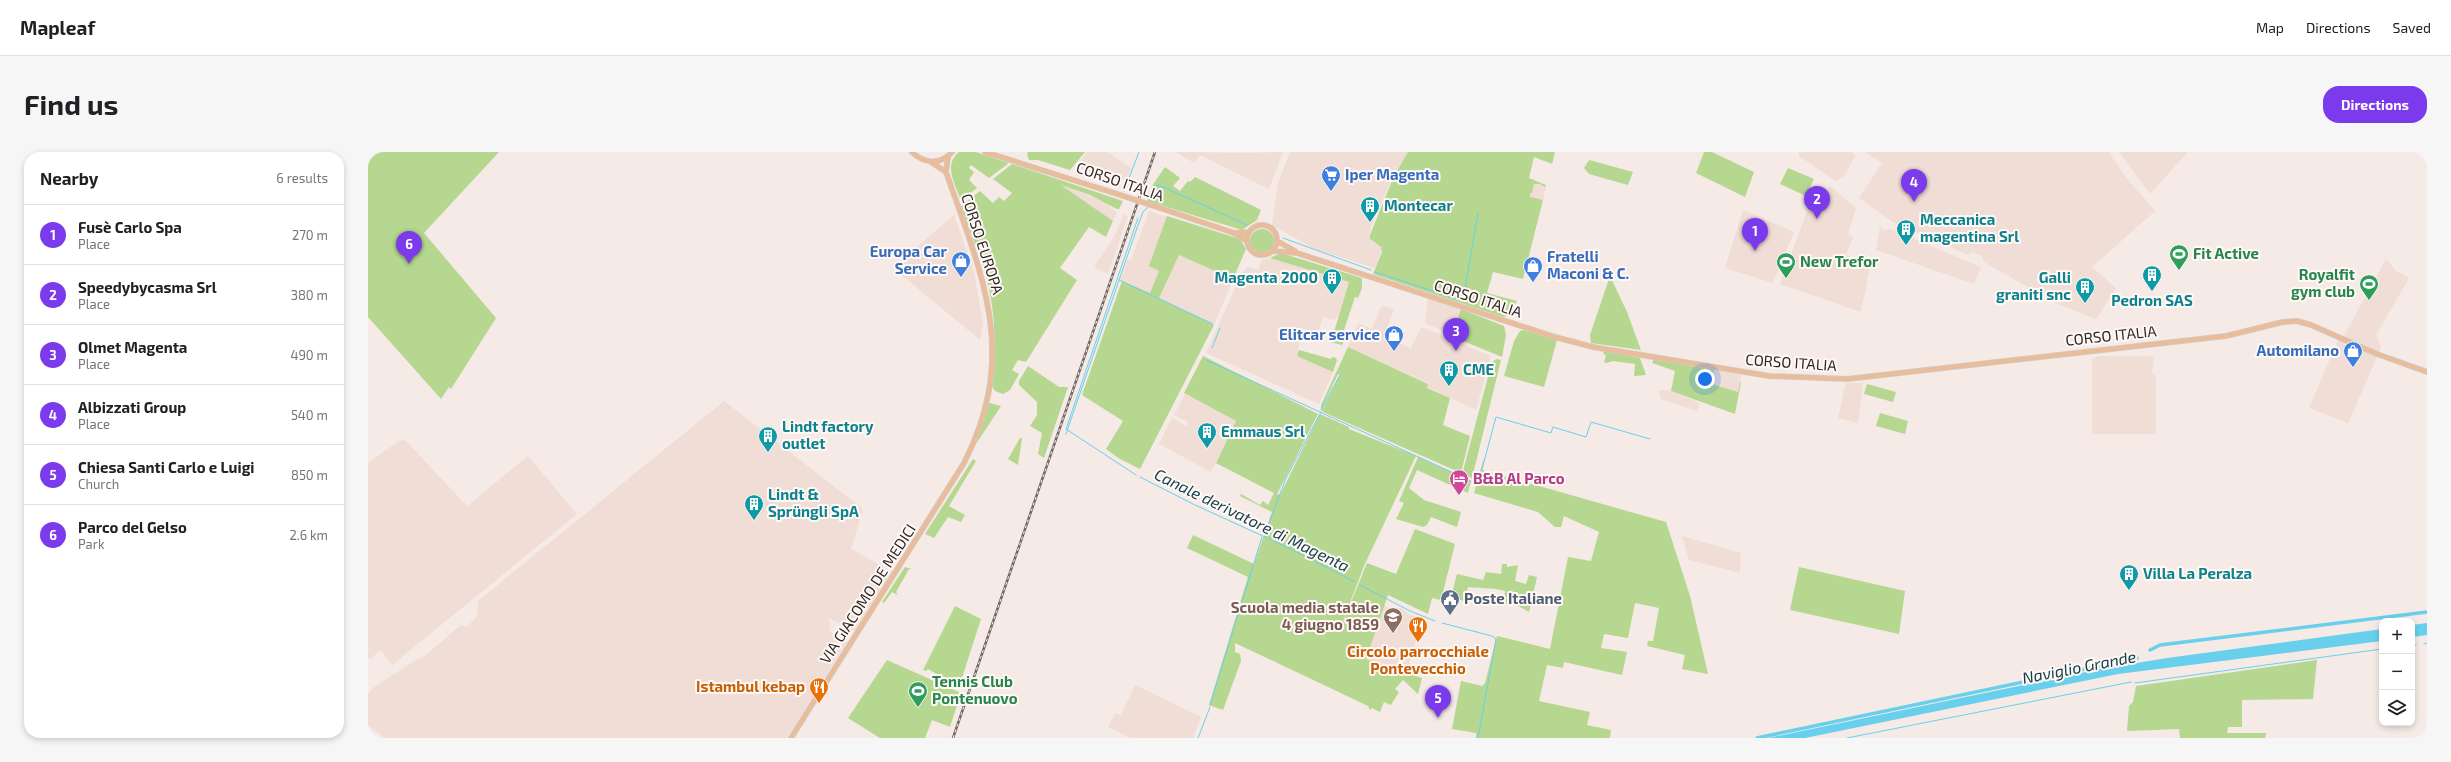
<!DOCTYPE html>
<html lang="en">
<head>
<meta charset="utf-8">
<style>
	:root { --surface:#fff; --page:#f6f6f6; --text:#202124; --muted:#757577; --line:#e0e0e0; --accent:#7c3aed }
	body { margin:0; font-family:"Exo 2",sans-serif; background:var(--page); color:var(--text) }
	.controls { position:absolute; right:12px; bottom:12px; display:grid; overflow:hidden; border-radius:8px; box-shadow:0 2px 6px #0003 }
	.controls button { width:36px; height:36px; display:grid; place-items:center; padding:0; border:0; border-bottom:1px solid var(--line); background:var(--surface); color:var(--text); font:20px sans-serif }
	.you { position:absolute; left:1337px; top:227px; width:14px; height:14px; margin:-10px; border:3px solid #fff; border-radius:50%; background:#1a73e8; box-shadow:0 0 0 6px #1a73e833 }
	.badge { display:grid; place-items:center; width:26px; height:26px; border-radius:50%; background:var(--accent); color:#fff; font-size:13px; font-weight:700 }
	.pin { position:absolute; translate:-50% -33px; filter:drop-shadow(0 1px 2px #0008) }
	.pin::after { content:''; position:absolute; top:21px; width:14px; height:12px; background:inherit; clip-path:polygon(0 0,100% 0,50% 100%) }
	.list { margin:0; padding:0; list-style:none }
	h2 { display:flex; justify-content:space-between; align-items:center; height:52px; margin:0; padding:0 16px; font-size:17px }
	h2 small { font-size:13px; font-weight:400; color:var(--muted) }
	.list li { display:grid; grid-template-columns:26px 1fr auto; gap:12px; align-items:center; box-sizing:border-box; height:60px; padding:0 16px; border-top:1px solid var(--line) }
	.list b { display:block; font-size:15px; white-space:nowrap }
	.list p { margin:0; font-size:13px; white-space:nowrap; color:var(--muted) }
	.list em { font-size:13px; font-style:normal; color:var(--muted) }
	.icon { flex:none; width:22px; height:22px; fill:none; stroke:currentColor; stroke-width:2; stroke-linecap:round; stroke-linejoin:round }
	.map { position:relative; flex:none; width:2059px; height:586px; overflow:hidden; border-radius:16px }
	header { display:flex; align-items:center; gap:24px; box-sizing:border-box; height:56px; padding:0 20px; background:var(--surface); border-bottom:1px solid var(--line) }
	header strong { font-size:19px }
	nav { display:flex; gap:22px; margin-inline-start:auto; font-size:14px }
	.intro { display:flex; align-items:center; justify-content:space-between; box-sizing:border-box; height:96px; padding:0 24px }
	h1 { margin:0; font-size:28px }
	.button { padding:10px 18px; border-radius:16px; background:var(--accent); color:#fff; font-size:14px; font-weight:700 }
	main { display:flex; gap:24px; padding:0 24px }
	aside { flex:1; background:var(--surface); border-radius:16px; box-shadow:0 2px 6px #0003 }
	.map>svg:first-child { display:block }
</style>
</head>
<body>
<header>
<strong>Mapleaf</strong>
<nav><a>Map</a><a>Directions</a><a>Saved</a></nav>
</header>
<div class="intro"><h1>Find us</h1><a class="button">Directions</a></div>
<main>
<aside>
<h2>Nearby<small>6 results</small></h2>
<ul class="list">
<li><span class="badge">1</span><div><b>Fusè Carlo Spa</b><p>Place</p></div><em>270 m</em></li>
<li><span class="badge">2</span><div><b>Speedybycasma Srl</b><p>Place</p></div><em>380 m</em></li>
<li><span class="badge">3</span><div><b>Olmet Magenta</b><p>Place</p></div><em>490 m</em></li>
<li><span class="badge">4</span><div><b>Albizzati Group</b><p>Place</p></div><em>540 m</em></li>
<li><span class="badge">5</span><div><b>Chiesa Santi Carlo e Luigi</b><p>Church</p></div><em>850 m</em></li>
<li><span class="badge">6</span><div><b>Parco del Gelso</b><p>Park</p></div><em>2.6 km</em></li>
</ul>
</aside>
<div class="map">
<svg width="2059" height="586" viewBox="0 0 2059 586">
	<rect width="100%" height="100%" fill="#f5eae5"/>
	<!-- built -->
	<path fill="#f0ddd5" d="M 719,0 L 739,0 L 763,16 L 758,29 L 740,26 L 708,15 Z
		M 808,0 L 878,1 L 915,0 L 901,37 L 832,3 L 826,11 Z
		M 922,0 L 1040,0 L 1025,24 L 1002,77 L 1002,88 L 1014,96 L 1007,116 L 947,97 L 904,73 L 910,31 Z
		M 1431,0 L 1483,0 L 1487,4 L 1476,24 L 1468,29 L 1431,4 Z
		M 1497,0 L 1741,0 L 1756,23 L 1787,59 L 1724,115 L 1748,136 L 1728,167 L 1688,151 L 1616,110 L 1614,104 L 1604,100 L 1600,103 L 1525,70 L 1491,46 L 1514,11 Z
		M 1751,0 L 1820,0 L 1782,42 Z
		M 1172,31 L 1178,34 L 1175,48 L 1172,49 L 1162,45 L 1162,41 L 1164,41 L 1166,32 Z
		M 691,32 L 742,52 L 743,56 L 749,61 L 745,69 Z
		M 1462,34 L 1488,56 L 1480,82 L 1485,85 L 1478,103 L 1502,114 L 1493,160 L 1412,132 L 1448,35 L 1458,40 Z
		M 1375,58 L 1426,80 L 1405,131 L 1357,116 Z
		M 781,59 L 799,65 L 781,114 L 791,119 L 782,141 L 752,128 L 760,107 L 763,108 Z
		M 756,62 L 760,64 L 740,122 L 726,115 L 747,83 Z
		M 586,63 L 606,120 L 615,172 L 612,188 L 525,116 Z
		M 1512,75 L 1516,78 L 1523,77 L 1613,115 L 1606,132 L 1508,98 Z
		M 811,102 L 865,127 L 846,173 L 791,146 Z
		M 902,106 L 981,130 L 970,165 L 968,165 L 967,168 L 955,165 L 947,191 L 933,186 L 930,197 L 929,204 L 965,220 L 951,252 L 838,201 L 873,123 L 879,115 L 890,118 L 894,108 Z
		M 2018,107 L 2028,119 L 2041,126 L 2008,183 L 2013,196 L 1980,271 L 1941,256 L 1970,188 L 1973,189 Z
		M 1060,146 L 1093,157 L 1087,176 L 1088,185 L 1057,171 Z
		M 1014,153 L 1026,158 L 1016,183 L 1043,197 L 1053,175 L 1123,204 L 1108,258 L 1059,235 L 1060,231 L 980,195 L 990,171 L 1004,177 Z
		M 1733,204 L 1786,204 L 1784,220 L 1788,226 L 1788,282 L 1724,282 L 1724,206 Z
		M 1346,218 L 1373,223 L 1370,240 L 1344,232 Z
		M 1478,231 L 1495,231 L 1490,271 L 1470,266 Z
		M 1291,238 L 1300,238 L 1332,251 L 1329,259 L 1292,247 Z
		M 817,242 L 868,269 L 843,320 L 791,292 L 804,266 L 818,274 L 820,270 L 806,263 Z
		M 356,249 L 495,357 L 483,397 L 525,420 L 487,479 L 461,466 L 462,480 L 479,490 L 419,586 L 16,586 L 0,573 L 0,542 L 5,536 L 51,506 L 53,507 L 93,473 L 99,475 L 109,464 L 110,449 Z
		M 37,288 L 99,354 L 160,304 L 209,362 L 24,513 L 13,498 L 2,507 L 0,504 L 0,311 L 31,289 Z
		M 1314,384 L 1373,401 L 1372,421 L 1321,408 Z
		M 1016,453 L 1024,457 L 1033,456 L 1042,463 L 1055,466 L 1038,521 L 998,507 Z
		M 767,533 L 833,565 L 825,586 L 763,586 L 740,575 L 747,561 L 753,563 Z"/>
	<!-- green -->
	<path fill="#b5d78f" d="M 0,0 L 131,0 L 56,81 L 128,166 L 83,237 L 81,235 L 73,247 L 0,165 Z
		M 591,0 L 608,0 L 641,11 L 621,26 L 603,13 L 601,16 L 606,20 L 601,28 L 609,36 L 593,48 C 587,32 575,13 591,0 Z
		M 660,0 L 717,0 L 702,18 L 670,8 L 661,8 L 659,3 Z
		M 1040,0 L 1187,0 L 1184,12 L 1166,5 L 1161,26 L 1178,33 L 1177,35 L 1172,32 L 1166,32 L 1164,41 L 1162,41 L 1162,45 L 1175,48 L 1155,127 L 1125,120 L 1119,141 L 1149,149 L 1140,164 L 1135,165 L 1005,122 L 1014,100 L 1013,95 L 1002,87 L 1002,83 L 1026,24 Z
		M 1336,0 L 1344,0 L 1386,20 L 1377,45 L 1328,21 Z
		M 1221,8 L 1265,20 L 1260,33 L 1221,22 L 1216,16 Z
		M 644,12 L 755,49 L 751,57 L 749,57 L 722,43 L 693,33 L 745,69 L 738,85 L 721,75 L 692,116 L 709,128 L 658,210 L 650,208 L 644,218 L 651,222 L 642,238 L 635,242 L 627,239 L 624,234 C 628,196 628,158 617,121 C 610,98 600,77 593,54 L 612,39 L 625,51 L 631,45 L 636,49 L 644,41 L 625,27 Z
		M 797,15 L 812,26 L 805,34 L 812,39 L 820,29 L 822,30 L 827,25 L 893,58 L 889,68 L 874,78 L 779,49 L 784,34 Z
		M 1420,16 L 1446,27 L 1438,44 L 1412,32 Z
		M 799,64 L 872,87 L 878,97 L 865,127 L 811,103 L 791,146 L 846,173 L 772,317 L 752,307 L 738,297 L 755,269 L 714,243 L 754,129 L 782,141 L 791,119 L 781,114 Z
		M882 89a12 12 0 1 1 24 0a12 12 0 1 1-24 0Z
		M 913,101 L 994,126 L 994,136 L 990,146 L 987,145 L 973,187 L 976,189 L 974,193 L 963,190 L 981,130 L 902,106 Z
		M 1242,124 L 1259,160 L 1273,198 L 1223,191 L 1222,183 Z
		M 1093,157 L 1136,174 L 1138,183 L 1134,205 L 1088,186 L 1087,176 Z
		M 1156,178 L 1189,188 L 1176,235 L 1136,224 L 1146,189 L 1152,179 Z
		M 980,195 L 1060,232 L 1059,236 L 1082,246 L 1075,273 L 1102,284 L 1093,321 L 955,260 L 954,258 L 972,223 L 970,222 L 953,258 L 953,253 Z
		M 931,198 L 963,207 L 964,205 L 968,206 L 969,208 L 965,220 L 929,204 Z
		M 1236,199 L 1272,206 L 1278,223 L 1266,224 L 1267,212 L 1245,209 L 1238,211 L 1236,210 L 1238,204 L 1235,201 Z
		M 835,204 L 950,262 L 909,342 L 912,343 L 952,262 L 981,275 L 981,277 L 1048,304 L 996,414 L 970,482 L 999,411 L 1028,422 L 1047,377 L 1087,392 L 1073,448 L 1064,446 L 1060,462 L 1020,443 L 998,507 L 1054,526 L 1050,542 L 1035,528 L 1027,537 L 1031,540 L 1023,553 L 1016,550 L 1012,560 L 1004,556 L 1002,558 L 1000,554 L 867,491 L 867,500 L 872,502 L 873,509 L 855,558 L 841,553 L 880,425 L 819,396 L 825,383 L 886,412 L 904,360 L 872,344 L 873,342 L 892,353 L 895,349 L 900,353 L 906,341 L 848,311 L 868,269 L 816,241 Z
		M 1129,207 L 1133,208 L 1104,326 L 1097,323 L 1095,319 L 1124,210 Z
		M 1286,207 L 1346,218 L 1344,232 L 1370,240 L 1372,230 L 1373,230 L 1367,262 L 1303,239 L 1307,219 L 1284,211 Z
		M 660,214 L 691,235 L 700,235 L 676,306 L 670,302 L 674,281 L 662,274 L 669,263 L 669,250 L 651,233 L 651,229 Z
		M 1499,232 L 1528,240 L 1525,250 L 1496,242 Z
		M 621,251 L 633,254 L 608,292 Z
		M 1512,261 L 1540,269 L 1537,282 L 1508,274 Z
		M 652,286 L 654,286 L 650,313 L 640,307 Z
		M 1050,305 L 1103,329 L 1100,341 L 1049,318 L 1041,336 L 1056,348 L 1093,360 L 1089,375 L 1063,365 L 1059,373 L 1055,375 L 1028,367 L 1036,351 L 1031,349 Z
		M 1116,305 L 1114,318 L 1298,370 L 1322,444 L 1340,522 L 1314,517 L 1317,503 L 1279,494 L 1280,489 L 1285,489 L 1291,456 L 1267,451 L 1260,486 L 1236,482 L 1233,496 L 1259,500 L 1254,523 L 1196,510 L 1195,516 L 1179,513 L 1171,549 L 1222,560 L 1219,573 L 1243,578 L 1242,586 L 1108,586 L 1108,581 L 1084,577 L 1093,529 L 1114,534 L 1117,531 L 1129,484 L 1182,497 L 1200,405 L 1223,409 L 1231,380 L 1196,364 L 1193,375 L 1187,375 L 1170,360 L 1106,341 Z
		M 605,307 L 608,309 L 581,354 L 597,363 L 593,370 L 580,365 L 566,386 L 557,382 Z
		M 1134,412 L 1139,412 L 1139,415 L 1150,413 L 1147,429 L 1158,432 L 1161,423 L 1169,425 L 1161,460 L 1143,450 L 1142,453 L 1136,452 L 1137,439 C 1124,435 1112,437 1100,435 L 1096,449 L 1083,445 L 1089,422 L 1115,428 L 1118,420 L 1133,422 Z
		M 537,415 L 544,417 L 541,417 L 528,440 L 530,443 L 524,440 L 516,451 L 514,450 Z
		M 1431,415 L 1537,439 L 1531,482 L 1422,458 Z
		M 587,454 L 613,467 L 591,535 L 560,517 L 558,519 L 555,518 Z
		M 519,508 L 593,541 L 582,575 L 564,568 L 557,586 L 512,586 L 480,566 Z
		M 1949,508 L 1945,547 L 1874,548 L 1874,575 L 1860,575 L 1859,581 L 1898,581 L 1897,586 L 1812,586 L 1811,577 L 1759,579 L 1761,554 L 1765,550 L 1768,534 Z"/>
	<!-- water -->
	<path fill="#68d0ec" d="M 2059,471 L 2059,483 L 2044,485 L 2044,473 Z
		M 2014,477 L 2014,489 L 1750,522 L 1437,586 L 1400,586 L 1732,517 L 1799,506 Z"/>
	<g fill="none" stroke-linecap="round" stroke-linejoin="round">
		<!-- stream -->
		<path stroke="#68d0ec" stroke-width="1" d="M 756,39 L 771,0
			M 782,51 L 788,34 L 791,33 L 879,73
			M 915,86 L 1003,118
			M 1007,120 L 1089,147
			M 751,128 L 845,172
			M 1095,148 L 1110,61
			M 844,196 L 852,176
			M 838,208 L 1103,329
			M 953,258 L 972,223
			M 698,282 L 769,76 L 775,60 L 781,54
			M 768,323 L 698,277 L 770,66
			M 772,325 L 825,352 L 921,396 L 987,430
			M 1108,331 L 1110,332 L 1128,265 L 1183,281 L 1185,275 L 1218,285 L 1223,270 L 1282,287
			M 899,376 L 918,326 L 953,260
			M 992,433 L 1042,459 L 1067,469
			M 1074,471 L 1124,484 L 1128,487 L 1110,586
			M 2056,492 L 2059,491
			M 2044,494 L 2048,493
			M 1767,531 L 2014,497
			M 842,553 L 894,385
			M 830,586 L 842,555
			M 1479,586 L 1763,530"/>
		<!-- canal -->
		<path stroke="#68d0ec" stroke-width="3.5" d="M 1782,498 L 1792,493 L 2059,460
			M 1389,586 L 1769,506"/>
		<!-- primary casing -->
		<g stroke="#cdcccb" stroke-width="6">
			<path id="primary" d="M 544,0 C 556,12 573,13 584,0
				M 617,0 L 743,40
				M 563,10 L 578,20
				M 783,53 L 866,81 L 879,89
				M879 88a15 15 0 1 1 30 0a15 15 0 1 1-30 0Z
				M 866,81 L 881,80
				M 909,89 L 927,99
				M 905,99 L 929,101 L 1187,185 L 1225,195 L 1401,224 L 1479,227 L 1858,184 L 1915,170 L 1929,169 L 1943,173 L 2009,202 L 2059,220
				M 423,586 L 596,311 C 651,202 615,126 578,20 L 580,5"/>
		</g>
		<!-- primary -->
		<use href="#primary" stroke="#eabc9a" stroke-width="4.5"/>
		<!-- rail casing -->
		<g stroke="#6c6663" stroke-width="2.5">
			<path id="rail" d="M 585,586 L 787,0"/>
		</g>
		<!-- rail -->
		<use href="#rail" stroke="#fff8f5" stroke-width="1" stroke-dasharray="3" stroke-linecap="butt"/>
		<!-- primary-bridge casing -->
		<g stroke="#cdcccb" stroke-width="6" stroke-linecap="butt">
			<path id="primary-bridge" d="M 743,40 L 783,53"/>
		</g>
		<!-- primary-bridge -->
		<use href="#primary-bridge" stroke="#eabc9a" stroke-width="4.5"/>
	</g>
	<!-- icons -->
	<defs>
		<g id="supermarket-pin" transform="scale(1)"><path d="M0 17L-7.5 6A9.5 9.5 0 1 1 7.5 6Z" fill="#3f7fe0" stroke="#fff8f5"/><path d="M-6-5.5h2.5l.6 2H6L4.5 2H-2.5L-4.4-4H-6ZM-1.5 3.2a1.3 1.3 0 1 0 .1 0ZM3 3.2a1.3 1.3 0 1 0 .1 0Z" fill="#fff"/></g>
		<g id="building-pin" transform="scale(1)"><path d="M0 17L-7.5 6A9.5 9.5 0 1 1 7.5 6Z" fill="#0f9aa8" stroke="#fff8f5"/><path d="M-4-6H4V6H1V3H-1V6H-4ZM-2.5-4.3h1.7v1.8h-1.7ZM.8-4.3h1.7v1.8H.8ZM-2.5-1h1.7V.8h-1.7ZM.8-1h1.7V.8H.8Z" fill="#fff"/></g>
		<g id="stadium-pin" transform="scale(1)"><path d="M0 17L-7.5 6A9.5 9.5 0 1 1 7.5 6Z" fill="#2e9e5b" stroke="#fff8f5"/><path d="M0-5a6.5 5 0 1 0 0 10a6.5 5 0 1 0 0-10ZM-3.5-1.8h7v3.6h-7Z" fill="#fff"/></g>
		<g id="shop-pin" transform="scale(1)"><path d="M0 17L-7.5 6A9.5 9.5 0 1 1 7.5 6Z" fill="#3f7fe0" stroke="#fff8f5"/><path d="M-5-2.5h2.3a2.7 3.5 0 0 1 5.4 0H5L5.5 6h-11ZM-1.5-2.5h3a1.5 2.3 0 0 0-3 0Z" fill="#fff"/></g>
		<g id="hotel-pin" transform="scale(1)"><path d="M0 17L-7.5 6A9.5 9.5 0 1 1 7.5 6Z" fill="#d1479c" stroke="#fff8f5"/><path d="M-6-4.5h1.5V1H6V5H4.5V3h-9V5H-6ZM-4 0a1.8 1.8 0 1 1 3.6 0ZM.5 0V-2.5h3Q6-2.5 6 0Z" fill="#fff"/></g>
		<g id="civic-pin" transform="scale(1)"><path d="M0 17L-7.5 6A9.5 9.5 0 1 1 7.5 6Z" fill="#5c6f8a" stroke="#fff8f5"/><path d="M-.6-6.5H3V-4.5H.6V-3L4-1V1h2V6H-6V1h2V-1L-.6-3ZM-1.2 2.5V6h2.4V2.5Z" fill="#fff"/></g>
		<g id="school-pin" transform="scale(1)"><path d="M0 17L-7.5 6A9.5 9.5 0 1 1 7.5 6Z" fill="#8d6e63" stroke="#fff8f5"/><path d="M0-5L7-2L0 1L-7-2ZM-4 1L0 2.5L4 1V4Q0 6-4 4Z" fill="#fff"/></g>
		<g id="restaurant-pin" transform="scale(1)"><path d="M0 17L-7.5 6A9.5 9.5 0 1 1 7.5 6Z" fill="#e8710a" stroke="#fff8f5"/><path d="M-5-6h1v4h1v-4h1v4h1v-4h1v5L-1.5 .5V6h-2V.5L-5-1ZM5-6V6H3V1.5H1.5Q1.5-4 5-6Z" fill="#fff"/></g>
	</defs>
	<g fill-rule="evenodd">
		<use href="#supermarket-pin" x="963" y="23"/>
		<use href="#building-pin" x="1002" y="54"/>
		<use href="#building-pin" x="1538" y="77"/>
		<use href="#stadium-pin" x="1811" y="102"/>
		<use href="#shop-pin" x="593" y="109"/>
		<use href="#stadium-pin" x="1418" y="110"/>
		<use href="#shop-pin" x="1165" y="114"/>
		<use href="#building-pin" x="1784" y="123"/>
		<use href="#building-pin" x="964" y="126"/>
		<use href="#stadium-pin" x="2001" y="132"/>
		<use href="#building-pin" x="1717" y="135"/>
		<use href="#shop-pin" x="1026" y="183"/>
		<use href="#shop-pin" x="1985" y="199"/>
		<use href="#building-pin" x="1081" y="218"/>
		<use href="#building-pin" x="839" y="280"/>
		<use href="#building-pin" x="400" y="284"/>
		<use href="#hotel-pin" x="1091" y="327"/>
		<use href="#building-pin" x="386" y="352"/>
		<use href="#building-pin" x="1761" y="422"/>
		<use href="#civic-pin" x="1082" y="447"/>
		<use href="#school-pin" x="1025" y="465"/>
		<use href="#restaurant-pin" x="1050" y="474"/>
		<use href="#restaurant-pin" x="451" y="535"/>
		<use href="#stadium-pin" x="550" y="539"/>
	</g>
	<g text-anchor="middle" stroke-width="4" stroke-linejoin="round" paint-order="stroke">
		<!-- shop labels -->
		<g font-size="15" font-weight="bold" fill="#366cbe" stroke="#fff8f5" text-anchor="end">
			<text x="977" y="28" text-anchor="start">Iper Magenta</text>
			<text x="579" y="105">Europa Car<tspan x="579" dy="17">Service</tspan></text>
			<text x="1179" y="110" text-anchor="start">Fratelli<tspan x="1179" dy="17">Maconi &amp; C.</tspan></text>
			<text x="1012" y="188">Elitcar service</text>
			<text x="1971" y="204">Automilano</text>
		</g>
		<!-- street labels -->
		<g font-size="15" fill="#2d2927" stroke="#fff8f5">
			<text transform="translate(752 30) rotate(19)" y="5">CORSO ITALIA</text>
			<text transform="translate(614 92) rotate(72)" y="5">CORSO EUROPA</text>
			<text transform="translate(1110 147) rotate(18)" y="5">CORSO ITALIA</text>
			<text transform="translate(1743 184) rotate(-6)" y="5">CORSO ITALIA</text>
			<text transform="translate(1423 211) rotate(4)" y="5">CORSO ITALIA</text>
			<text transform="translate(500 442) rotate(-57)" y="5">VIA GIACOMO DE MEDICI</text>
		</g>
		<!-- culture labels -->
		<g font-size="15" font-weight="bold" fill="#0d838f" stroke="#fff8f5" text-anchor="start">
			<text x="1016" y="59">Montecar</text>
			<text x="1552" y="73">Meccanica<tspan x="1552" dy="17">magentina Srl</tspan></text>
			<text x="950" y="131" text-anchor="end">Magenta 2000</text>
			<text x="1703" y="131" text-anchor="end">Galli<tspan x="1703" dy="17">graniti snc</tspan></text>
			<text x="1784" y="154" text-anchor="middle">Pedron SAS</text>
			<text x="1095" y="223">CME</text>
			<text x="414" y="280">Lindt factory<tspan x="414" dy="17">outlet</tspan></text>
			<text x="853" y="285">Emmaus Srl</text>
			<text x="400" y="348">Lindt &amp;<tspan x="400" dy="17">Sprüngli SpA</tspan></text>
			<text x="1775" y="427">Villa La Peralza</text>
		</g>
		<!-- leisure labels -->
		<g font-size="15" font-weight="bold" fill="#27864d" stroke="#fff8f5" text-anchor="start">
			<text x="1825" y="107">Fit Active</text>
			<text x="1432" y="115">New Trefor</text>
			<text x="1987" y="128" text-anchor="end">Royalfit<tspan x="1987" dy="17">gym club</tspan></text>
			<text x="564" y="535">Tennis Club<tspan x="564" dy="17">Pontenuovo</tspan></text>
		</g>
		<!-- hotel labels -->
		<g font-size="15" font-weight="bold" fill="#b23c85" stroke="#fff8f5" text-anchor="start">
			<text x="1105" y="332">B&amp;B Al Parco</text>
		</g>
		<!-- service labels -->
		<g font-size="15" font-weight="bold" fill="#4e5e75" stroke="#fff8f5" text-anchor="start">
			<text x="1096" y="452">Poste Italiane</text>
		</g>
		<!-- education labels -->
		<g font-size="15" font-weight="bold" fill="#785e54" stroke="#fff8f5" text-anchor="end">
			<text x="1011" y="461">Scuola media statale<tspan x="1011" dy="17">4 giugno 1859</tspan></text>
		</g>
		<!-- food labels -->
		<g font-size="15" font-weight="bold" fill="#c56008" stroke="#fff8f5">
			<text x="1050" y="505">Circolo parrocchiale<tspan x="1050" dy="17">Pontevecchio</tspan></text>
			<text x="437" y="540" text-anchor="end">Istambul kebap</text>
		</g>
		<!-- water labels -->
		<g font-size="16" font-style="italic" fill="#11414d" stroke="#fff8f5">
			<text transform="translate(884 368) rotate(26)" y="6">Canale derivatore di Magenta</text>
			<text transform="translate(1711 515) rotate(-11)" y="6">Naviglio Grande</text>
		</g>
	</g>
</svg>
<div class="controls">
<button>+</button>
<button>−</button>
<button><svg class="icon" aria-label="layers" viewBox="0 0 24 24"><path d="M12 4l9 5-9 5-9-5zM3 14l9 5 9-5"/></svg></button>
</div>
<div class="you"></div>
<div class="pin badge" style="left:1387px;top:99px">1</div>
<div class="pin badge" style="left:1449px;top:67px">2</div>
<div class="pin badge" style="left:1088px;top:199px">3</div>
<div class="pin badge" style="left:1546px;top:50px">4</div>
<div class="pin badge" style="left:1070px;top:566px">5</div>
<div class="pin badge" style="left:41px;top:112px">6</div>
</div>
</main>
</body>
</html>
